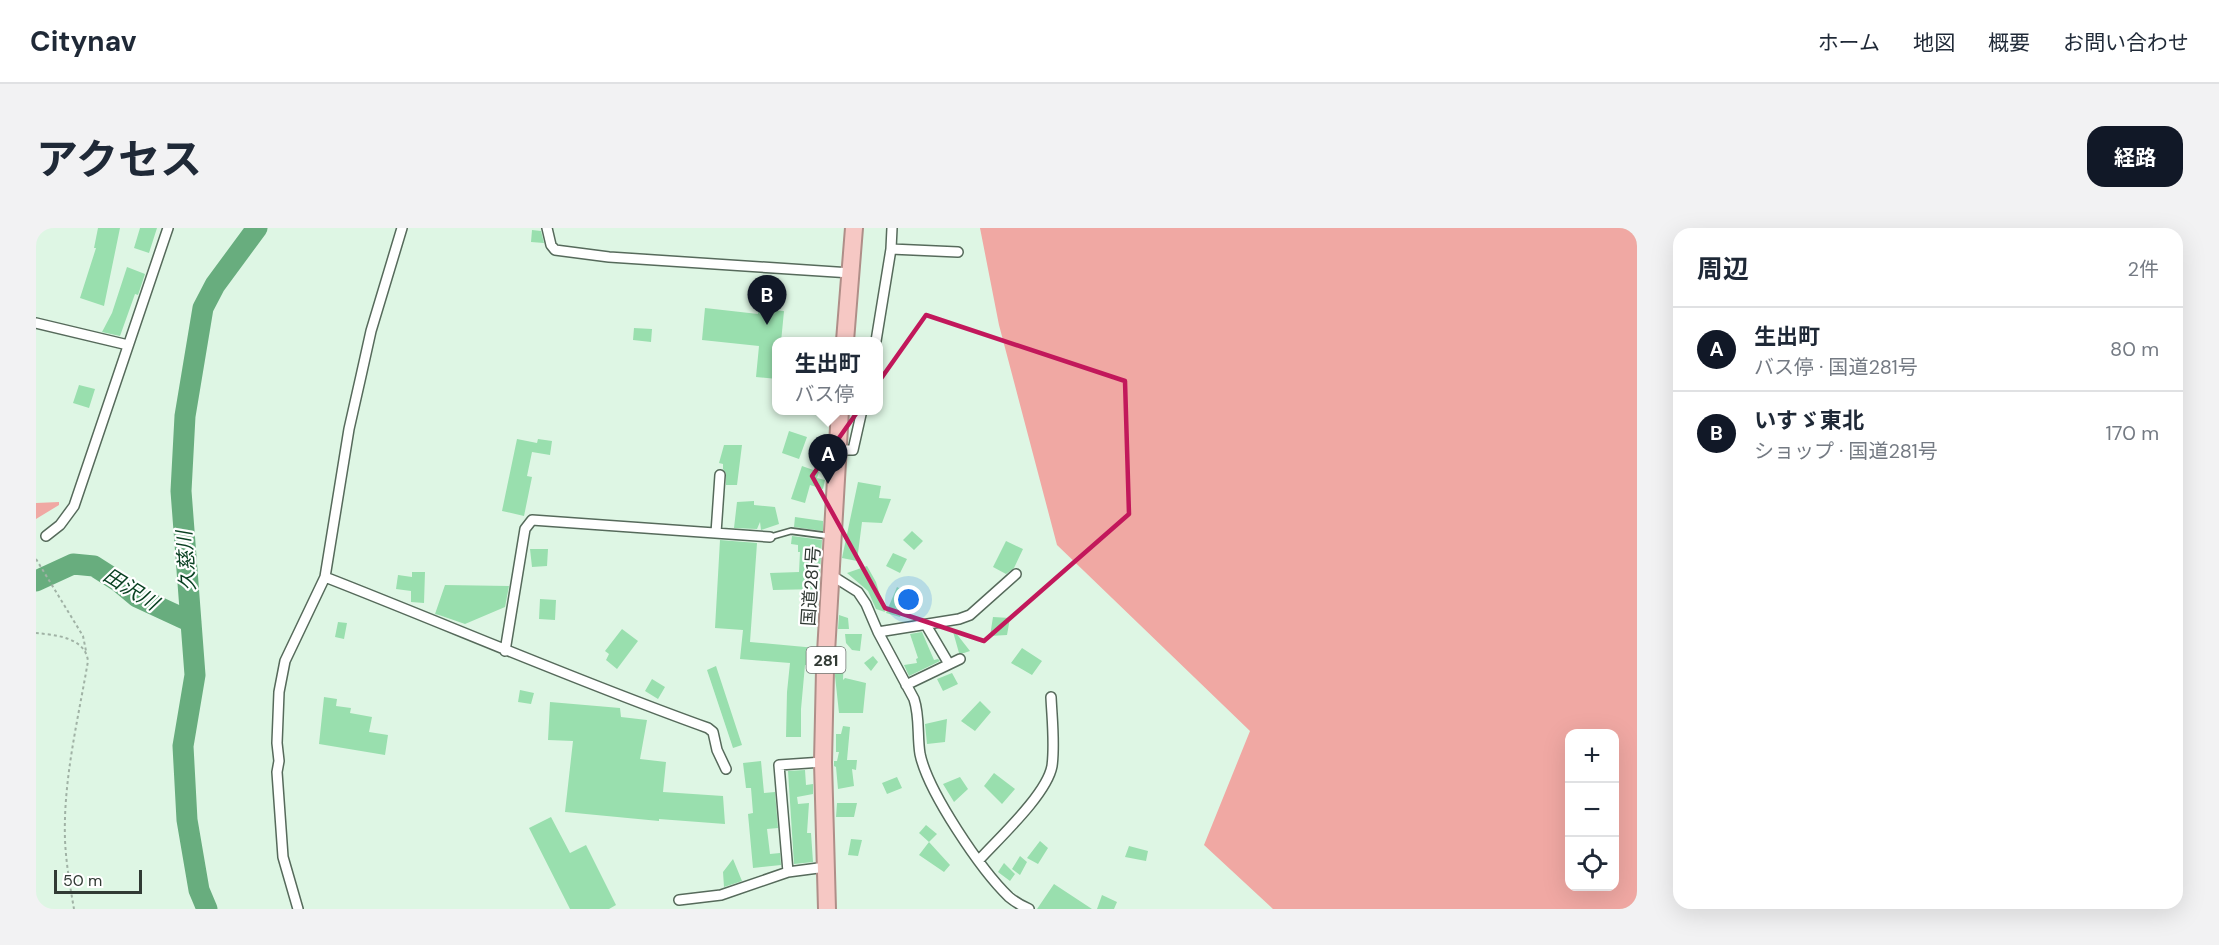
<!DOCTYPE html>
<html lang="ja">
<head>
<meta charset="utf-8">
<style>
	:root { --surface:#fff; --page:#f2f2f3; --text:#1f2937; --muted:#747a83; --line:#e0e1e3; --accent:#111827 }
	body { margin:0; font-family:"DM Sans","Noto Sans JP",sans-serif; background:var(--page); color:var(--text) }
	.controls { position:absolute; right:18px; bottom:18px; display:grid; overflow:hidden; border-radius:12px; box-shadow:0 6px 24px #0002 }
	.controls button { width:54px; height:54px; display:grid; place-items:center; padding:0; border:0; border-bottom:2px solid var(--line); background:var(--surface); color:var(--text); font:30px sans-serif }
	.scale { position:absolute; left:18px; bottom:15px; width:88px; box-sizing:border-box; padding-left:6px; border:3px solid #313a34; border-top:0; font-size:16px; line-height:21px; white-space:nowrap; color:#313a34; -webkit-text-stroke:4px #fff; paint-order:stroke }
	.you { position:absolute; left:873px; top:372px; width:21px; height:21px; margin:-15px; border:4px solid #fff; border-radius:50%; background:#1a73e8; box-shadow:0 0 0 9px #1a73e833 }
	.badge { display:grid; place-items:center; width:39px; height:39px; border-radius:50%; background:var(--accent); color:#fff; font-size:20px; font-weight:700 }
	.pin { position:absolute; translate:-50% -50px; filter:drop-shadow(0 2px 3px #0008) }
	.pin::after { content:''; position:absolute; top:32px; width:21px; height:18px; background:inherit; clip-path:polygon(0 0,100% 0,50% 100%) }
	.popup { position:absolute; left:736px; top:109px; width:111px; height:78px; box-sizing:border-box; display:grid; place-content:center; border-radius:12px; background:var(--surface); filter:drop-shadow(0 2px 4px #0005); font-size:20px; white-space:nowrap; color:var(--muted) }
	.popup b { font-size:22px; color:var(--text) }
	.popup::after { content:''; position:absolute; left:50%; top:100%; margin-left:-12px; border:12px solid transparent; border-top-color:var(--surface) }
	.list { margin:0; padding:0; list-style:none }
	h2 { display:flex; justify-content:space-between; align-items:center; height:78px; margin:0; padding:0 24px; font-size:26px }
	h2 small { font-size:20px; font-weight:400; color:var(--muted) }
	.list li { display:grid; grid-template-columns:39px 1fr auto; gap:18px; align-items:center; box-sizing:border-box; height:84px; padding:0 24px; border-top:2px solid var(--line) }
	.list b { display:block; font-size:22px; white-space:nowrap }
	.list p { margin:0; font-size:20px; white-space:nowrap; color:var(--muted) }
	.list em { font-size:20px; font-style:normal; color:var(--muted) }
	.icon { flex:none; width:33px; height:33px; fill:none; stroke:currentColor; stroke-width:2; stroke-linecap:round; stroke-linejoin:round }
	.map { position:relative; flex:none; width:1601px; height:681px; overflow:hidden; border-radius:18px }
	header { display:flex; align-items:center; gap:36px; box-sizing:border-box; height:84px; padding:0 30px; background:var(--surface); border-bottom:2px solid var(--line) }
	header strong { font-size:28px }
	nav { display:flex; gap:33px; margin-inline-start:auto; font-size:21px }
	.intro { display:flex; align-items:center; justify-content:space-between; box-sizing:border-box; height:144px; padding:0 36px }
	h1 { margin:0; font-size:42px }
	.button { padding:15px 27px; border-radius:18px; background:var(--accent); color:#fff; font-size:21px; font-weight:700 }
	main { display:flex; gap:36px; padding:0 36px }
	aside { flex:1; background:var(--surface); border-radius:18px; box-shadow:0 6px 24px #0002 }
	.map>svg:first-child { display:block }
</style>
</head>
<body>
<header>
<strong>Citynav</strong>
<nav><a>ホーム</a><a>地図</a><a>概要</a><a>お問い合わせ</a></nav>
</header>
<div class="intro"><h1>アクセス</h1><a class="button">経路</a></div>
<main>
<div class="map">
<svg width="1601" height="681" viewBox="0 0 1601 681">
	<rect width="100%" height="100%" fill="#def6e4"/>
	<!-- green -->
	<path fill="#f0a8a3" fill-rule="evenodd" d="M 944,0 L 1601,0 L 1601,681 L 1237,681 L 1168,617 L 1214,503 L 1021,317 L 963,97 ZM 1534,506 L 1578,506 L 1578,658 L 1534,658 Z
		M 23,274 L 23,277 L 0,291 L 0,275 Z"/>
	<g fill="none" stroke-linecap="round" stroke-linejoin="round">
		<!-- river -->
		<path stroke="#68ad7e" stroke-width="21" d="M 0,353 L 37,336 L 58,338 L 83,354 L 101,369 L 155,394
			M 171,681 L 163,662 L 151,592 L 147,518 L 159,447 L 145,263 L 149,188 L 167,80 L 179,57 L 221,0"/>
	</g>
	<!-- building -->
	<path fill="#99dfae" d="M 62,0 L 84,0 L 68,78 L 44,70 L 60,20 L 58,20 Z
		M 104,0 L 121,0 L 113,25 L 98,20 Z
		M 496,2 L 505,3 L 508,15 L 495,14 Z
		M 91,39 L 109,46 L 102,67 L 99,66 L 84,108 L 66,104 L 76,85 Z
		M 669,80 L 722,86 L 722,83 L 733,84 L 733,82 L 748,83 L 745,114 L 741,114 L 741,151 L 720,149 L 723,118 L 666,112 Z
		M 598,100 L 616,101 L 615,114 L 597,112 Z
		M 43,157 L 59,161 L 53,180 L 37,175 Z
		M 753,203 L 771,209 L 763,231 L 746,225 Z
		M 481,211 L 501,215 L 502,211 L 516,213 L 514,227 L 496,224 L 491,248 L 496,249 L 488,288 L 466,283 Z
		M 688,217 L 706,217 L 701,257 L 690,257 L 690,245 L 687,241 L 687,236 L 683,235 Z
		M 766,238 L 783,244 L 781,250 L 789,252 L 787,261 L 774,257 L 769,275 L 755,271 Z
		M 822,254 L 845,258 L 843,270 L 855,271 L 846,295 L 826,294 L 821,333 L 806,330 Z
		M 718,273 L 718,277 L 739,279 L 743,296 L 725,302 L 724,294 L 721,301 L 698,300 L 701,274 Z
		M 759,289 L 787,293 L 787,303 L 758,299 Z
		M 876,303 L 887,313 L 878,322 L 867,312 Z
		M 756,308 L 786,312 L 783,361 L 737,362 L 734,345 L 763,344 L 764,324 L 762,324 L 762,317 L 755,316 Z
		M 684,312 L 721,315 L 714,414 L 780,420 L 778,438 L 769,437 L 765,481 L 765,509 L 750,509 L 751,464 L 754,435 L 704,431 L 707,402 L 679,400 Z
		M 970,313 L 987,321 L 978,340 L 970,346 L 957,339 Z
		M 494,321 L 512,321 L 511,338 L 496,339 Z
		M 857,325 L 871,331 L 864,345 L 850,338 Z
		M 831,338 L 840,354 L 849,384 L 840,381 L 832,363 L 811,345 Z
		M 376,344 L 389,344 L 388,375 L 375,374 L 375,363 L 360,361 L 362,347 L 376,349 Z
		M 409,357 L 473,358 L 469,379 L 429,396 L 403,387 L 399,386 Z
		M 861,359 L 873,365 L 864,389 L 850,385 Z
		M 504,371 L 520,372 L 519,392 L 503,391 Z
		M 803,387 L 812,390 L 813,401 L 802,401 Z
		M 957,389 L 974,390 L 971,407 L 954,408 Z
		M 302,394 L 311,395 L 308,411 L 299,409 Z
		M 916,400 L 934,423 L 928,425 L 923,425 Z
		M 586,401 L 602,413 L 581,441 L 570,432 L 573,426 L 569,423 Z
		M 886,404 L 898,432 L 902,431 L 904,433 L 873,448 L 868,437 L 881,435 L 880,431 L 882,430 L 874,406 Z
		M 809,406 L 826,406 L 824,423 L 816,422 L 810,415 Z
		M 986,420 L 1006,433 L 996,447 L 975,435 Z
		M 800,426 L 808,427 L 807,452 L 809,450 L 830,455 L 827,485 L 803,485 L 799,448 Z
		M 837,428 L 842,434 L 835,443 L 828,435 Z
		M 680,438 L 706,517 L 697,520 L 671,442 Z
		M 916,445 L 922,456 L 907,463 L 901,451 Z
		M 616,451 L 629,459 L 622,471 L 609,463 Z
		M 484,462 L 498,465 L 495,476 L 482,474 Z
		M 288,469 L 301,471 L 300,478 L 315,480 L 314,485 L 336,489 L 333,504 L 352,507 L 349,527 L 283,516 Z
		M 944,473 L 955,484 L 939,503 L 925,493 Z
		M 514,474 L 584,480 L 585,489 L 611,492 L 604,531 L 630,534 L 627,564 L 687,568 L 689,596 L 623,591 L 623,593 L 529,584 L 537,513 L 512,512 Z
		M 911,491 L 909,514 L 891,516 L 889,496 Z
		M 807,498 L 814,499 L 811,532 L 821,532 L 820,542 L 816,541 L 818,558 L 802,561 L 800,539 L 798,538 L 798,533 L 801,533 L 803,524 L 800,524 L 800,506 L 805,506 Z
		M 725,533 L 728,565 L 739,564 L 742,600 L 731,601 L 734,626 L 744,625 L 745,637 L 717,640 L 712,586 L 717,585 L 715,560 L 710,560 L 707,535 Z
		M 769,542 L 770,557 L 777,556 L 777,566 L 761,569 L 762,576 L 773,575 L 771,605 L 775,605 L 777,634 L 758,636 L 752,543 Z
		M 958,545 L 979,561 L 966,576 L 948,558 Z
		M 861,549 L 866,560 L 851,566 L 846,555 Z
		M 924,549 L 932,561 L 918,574 L 907,556 Z
		M 801,575 L 821,575 L 818,589 L 800,589 Z
		M 515,589 L 534,625 L 550,617 L 580,677 L 573,681 L 534,681 L 493,600 Z
		M 890,597 L 901,606 L 893,614 L 883,605 Z
		M 815,611 L 826,612 L 822,628 L 812,627 Z
		M 1004,613 L 1012,620 L 1002,636 L 991,630 Z
		M 893,614 L 914,637 L 908,644 L 883,627 Z
		M 1093,618 L 1112,623 L 1110,633 L 1089,629 Z
		M 984,628 L 991,634 L 984,647 L 976,641 Z
		M 697,631 L 706,653 L 688,659 L 687,644 Z
		M 968,635 L 979,646 L 974,653 L 962,644 Z
		M 1018,656 L 1056,681 L 1001,681 Z
		M 1066,667 L 1081,674 L 1078,681 L 1061,681 Z"/>
	<g fill="none" stroke-linecap="round" stroke-linejoin="round">
		<!-- service casing -->
		<g stroke="#566a5b" stroke-width="8">
			<path id="service" d="M 734,309 L 755,303 L 793,308"/>
		</g>
		<!-- minor casing -->
		<g stroke="#566a5b" stroke-width="12">
			<path id="minor" d="M 511,0 L 515,17 L 519,22 L 573,29 L 815,45
				M 855,21 L 922,24
				M 0,95 L 92,117
				M 840,113 L 855,21 L 856,0
				M 802,222 L 817,222 L 826,182
				M 680,305 L 684,247
				M 10,308 L 24,297 L 38,278 L 132,0
				M 795,347 L 822,364 L 830,376 L 842,404 L 878,471 C 884,489 881,508 884,526 C 892,564 945,642 973,669 C 979,674 986,678 993,681
				M 289,349 C 417,399 543,454 672,500 L 677,504 L 681,522 L 690,541
				M 890,397 L 913,436
				M 842,404 L 923,391 L 934,387 L 980,346
				M 469,423 L 489,301 L 496,292 L 734,309
				M 870,457 L 924,431
				M 943,632 C 963,610 1011,566 1016,538 C 1019,516 1016,491 1015,469
				M 752,644 L 743,537 L 787,534
				M 643,672 L 685,667 L 752,644 L 790,639
				M 262,681 L 247,629 L 241,544 L 243,533 L 241,515 L 243,464 L 249,433 L 289,349 L 313,201 L 325,148 L 335,103 L 366,0"/>
		</g>
		<!-- trunk casing -->
		<g stroke="#af8e88" stroke-width="20">
			<path id="trunk" d="M 809,113 L 818,0
				M 791,681 L 787,534 L 789,442 L 804,182"/>
		</g>
		<!-- path -->
		<path stroke="#a0b2a5" stroke-width="2" stroke-dasharray="3 3" stroke-linecap="butt" d="M 0,331 L 47,408 L 50,423
			M 0,405 C 19,407 49,409 52,433 C 42,492 27,552 29,612 C 30,635 34,658 38,681"/>
		<!-- service -->
		<use href="#service" stroke="#fff" stroke-width="4.5"/>
		<!-- minor -->
		<use href="#minor" stroke="#fff" stroke-width="9"/>
		<!-- trunk -->
		<use href="#trunk" stroke="#f6c8c4" stroke-width="16"/>
	</g>
	<!-- marked area -->
	<path fill="none" stroke="#c2185b" stroke-width="4.5" stroke-linejoin="round" d="M 890,87 L 1089,153 L 1093,286 L 948,413 L 849,380 L 776,248 Z"/>
	<g text-anchor="middle" stroke-width="4.5" stroke-linejoin="round" paint-order="stroke">
		<!-- shield labels -->
		<rect fill="#fff" stroke="#6f7571" stroke-width="1.5" x="770.5" y="419" width="39" height="26" rx="4.5"/>
		<g font-size="16" font-weight="bold" fill="#313a34">
			<text x="790" y="438">281</text>
		</g>
		<!-- street labels -->
		<g font-size="18" fill="#313a34" stroke="#fff">
			<text transform="translate(775 358) rotate(-86)" y="6">国道281号</text>
		</g>
		<!-- water labels -->
		<g font-size="20" font-style="italic" fill="#0a4122" stroke="#fff">
			<text transform="translate(150 333) rotate(-94)" y="7">久慈川</text>
			<text transform="translate(95 361) rotate(32)" y="7">田沢川</text>
		</g>
	</g>
</svg>
<div class="controls">
<button>+</button>
<button>−</button>
<button><svg class="icon" aria-label="locate" viewBox="0 0 24 24"><circle cx="12" cy="12" r="6"/><path d="M12 2v4M12 18v4M2 12h4M18 12h4"/></svg></button>
</div>
<div class="scale">50 m</div>
<div class="you"></div>
<div class="pin badge" style="left:792px;top:256px">A</div>
<div class="popup"><b>生出町</b>バス停</div>
<div class="pin badge" style="left:731px;top:97px">B</div>
</div>
<aside>
<h2>周辺<small>2件</small></h2>
<ul class="list">
<li><span class="badge">A</span><div><b>生出町</b><p>バス停 · 国道281号</p></div><em>80 m</em></li>
<li><span class="badge">B</span><div><b>いすゞ東北</b><p>ショップ · 国道281号</p></div><em>170 m</em></li>
</ul>
</aside>
</main>
</body>
</html>
